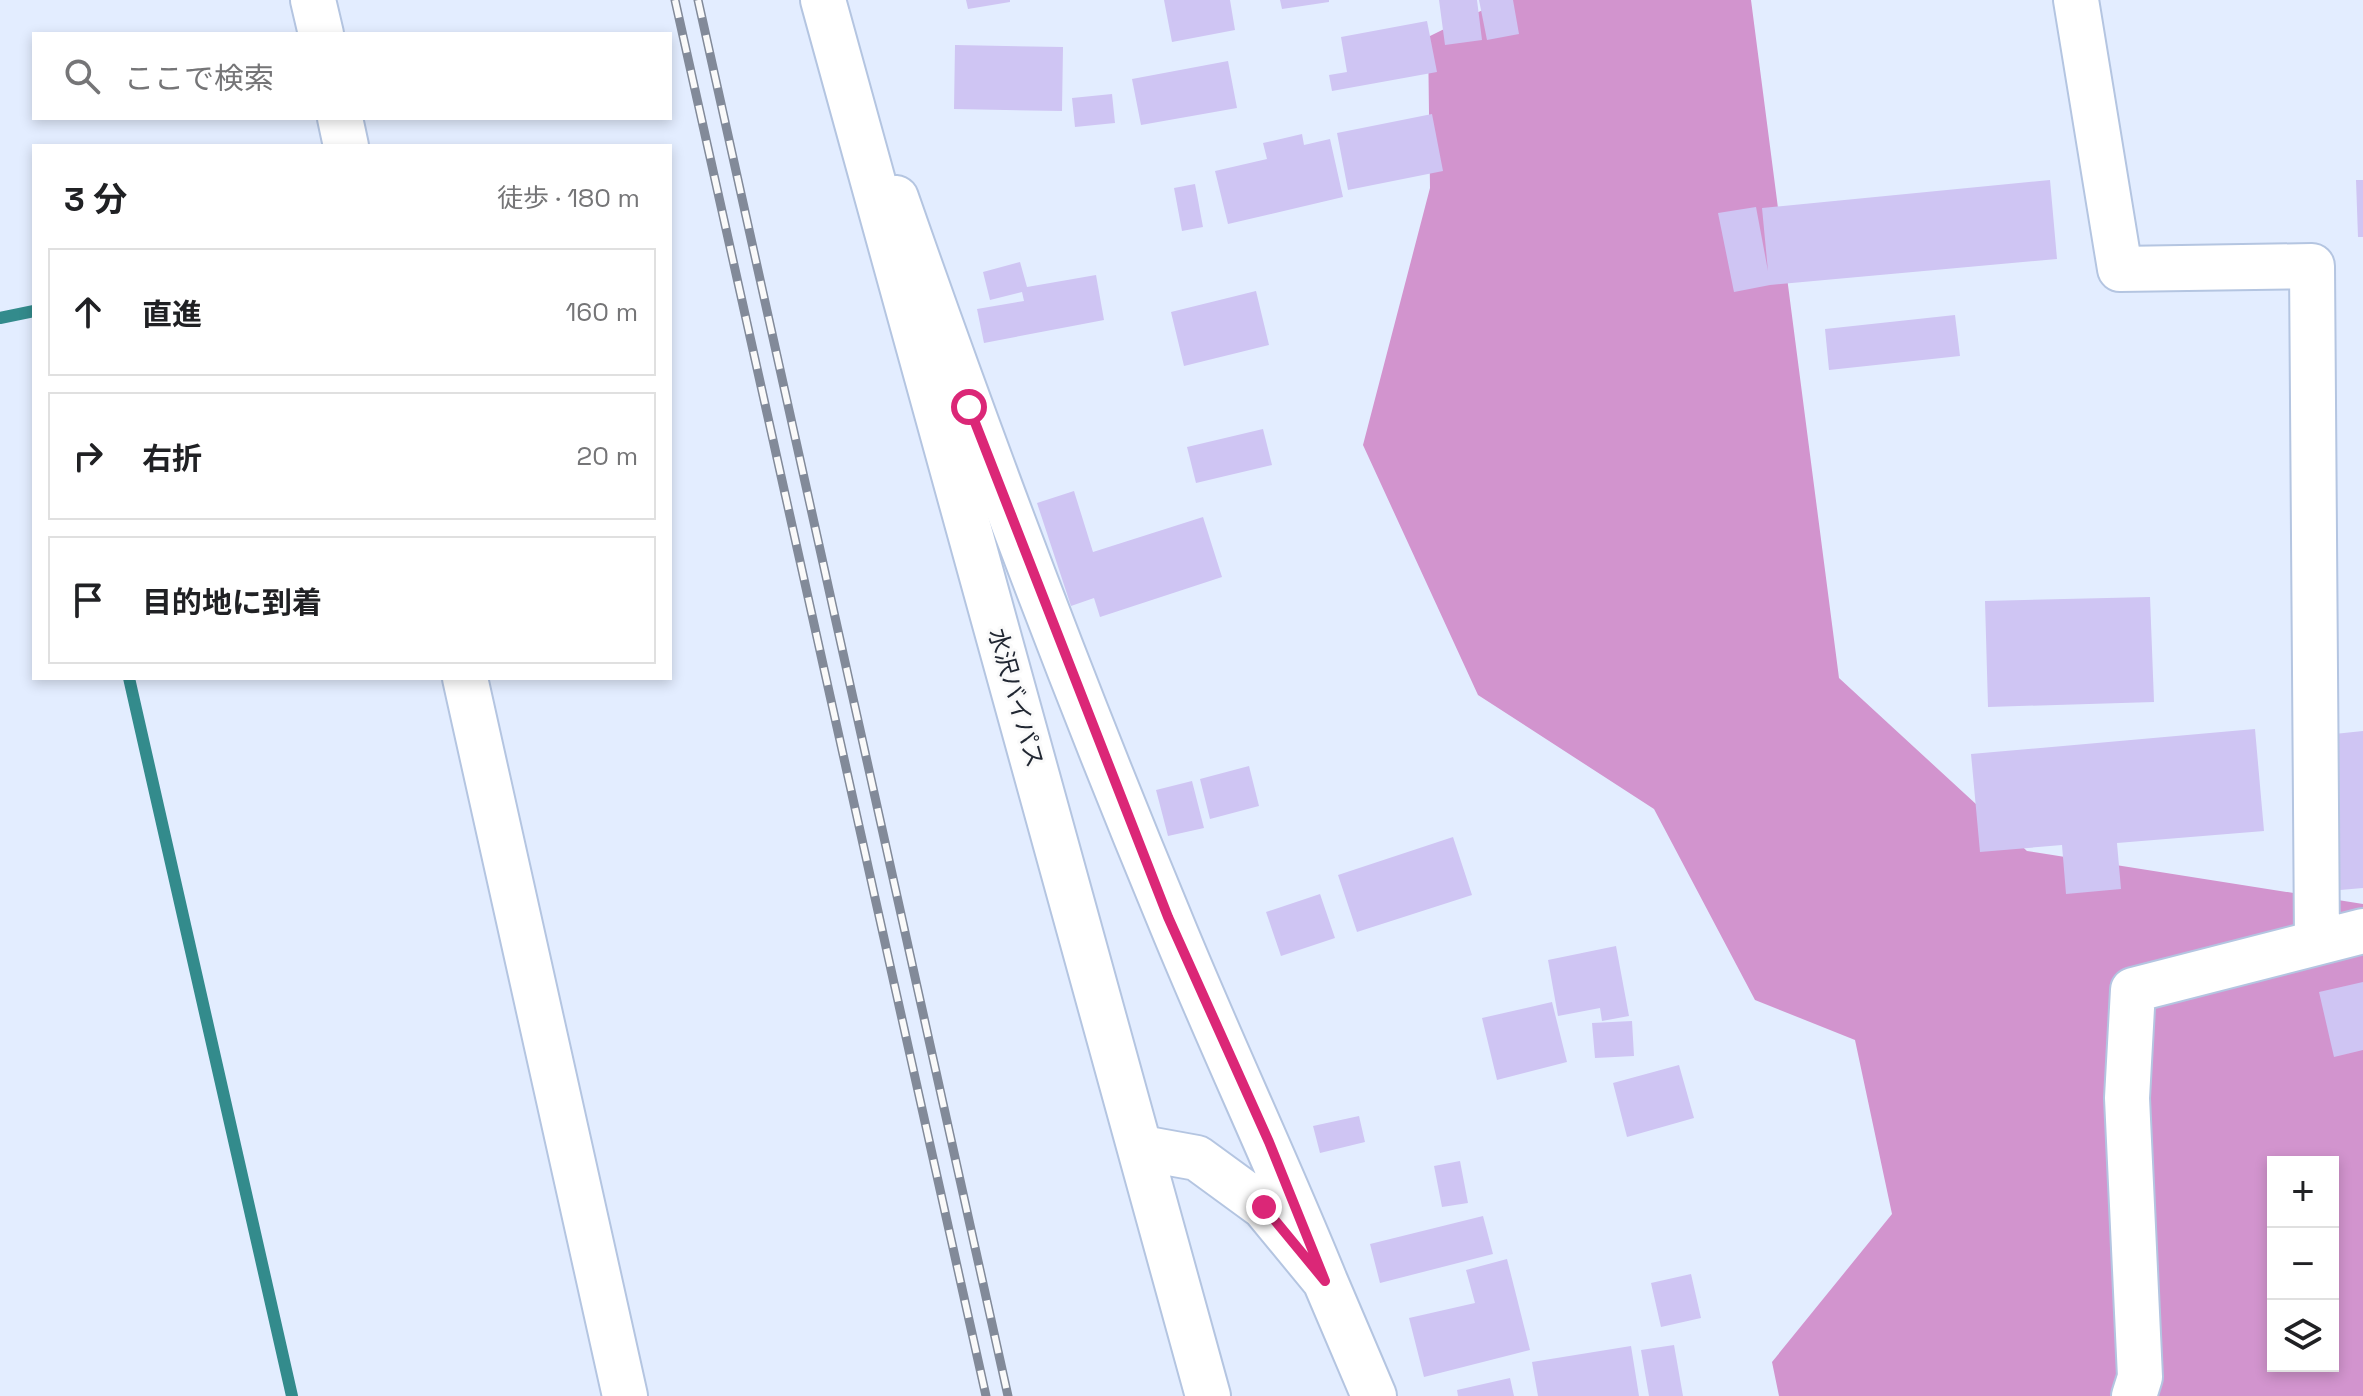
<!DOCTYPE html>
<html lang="ja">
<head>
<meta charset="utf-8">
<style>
	:root { --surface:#fff; --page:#f2f2f2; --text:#202124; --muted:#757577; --line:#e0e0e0 }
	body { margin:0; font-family:"Space Grotesk","Noto Sans JP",sans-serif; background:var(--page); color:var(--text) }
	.controls { position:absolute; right:24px; bottom:24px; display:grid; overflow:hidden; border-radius:0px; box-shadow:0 4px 12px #0003 }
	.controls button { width:72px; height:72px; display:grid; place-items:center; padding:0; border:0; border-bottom:2px solid var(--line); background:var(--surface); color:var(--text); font:40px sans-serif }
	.stop { position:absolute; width:24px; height:24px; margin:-18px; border:6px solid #db2777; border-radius:50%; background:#fff }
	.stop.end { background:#db2777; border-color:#fff; box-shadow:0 2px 8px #0008 }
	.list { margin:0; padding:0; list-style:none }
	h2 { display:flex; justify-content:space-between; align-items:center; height:104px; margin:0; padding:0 32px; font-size:34px }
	h2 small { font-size:26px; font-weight:400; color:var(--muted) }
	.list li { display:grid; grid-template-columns:52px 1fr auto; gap:24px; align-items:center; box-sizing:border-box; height:128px; margin:0 16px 16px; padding:0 16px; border:2px solid var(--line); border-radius:0px }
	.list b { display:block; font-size:30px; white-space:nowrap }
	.list em { font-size:26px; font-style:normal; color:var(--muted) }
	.icon { flex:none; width:44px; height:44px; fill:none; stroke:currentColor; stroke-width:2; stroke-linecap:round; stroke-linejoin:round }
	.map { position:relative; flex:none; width:2363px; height:1396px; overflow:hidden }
	.search { position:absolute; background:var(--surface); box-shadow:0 4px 12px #0003; left:32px; top:32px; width:640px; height:88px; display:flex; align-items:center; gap:20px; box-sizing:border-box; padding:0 28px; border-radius:0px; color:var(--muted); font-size:30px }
	.panel { position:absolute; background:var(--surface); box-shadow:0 4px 12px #0003; left:32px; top:144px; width:640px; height:536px; border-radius:0px }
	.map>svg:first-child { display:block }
</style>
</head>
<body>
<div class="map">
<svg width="2363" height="1396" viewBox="0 0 2363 1396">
	<rect width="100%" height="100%" fill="#e3edff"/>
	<!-- forest -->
	<path fill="#d294ce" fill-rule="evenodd" d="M 1503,0 L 1751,0 L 1839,678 L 2027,851 L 2363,904 L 2363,1396 L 1779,1396 L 1772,1362 L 1892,1214 L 1855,1040 L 1755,1000 L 1654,809 L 1478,695 L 1363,445 L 1430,188 L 1428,37 ZM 2273,1162 L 2333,1162 L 2333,1366 L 2273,1366 Z"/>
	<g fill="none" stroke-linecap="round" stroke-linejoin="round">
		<!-- stream -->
		<path stroke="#338b8c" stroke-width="12" d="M 0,318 L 34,311
			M 129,678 L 292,1396"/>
	</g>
	<!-- building -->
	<path fill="#cfc5f3" d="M 966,0 L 1010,0 L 1010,2 L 968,9 Z
		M 1164,0 L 1230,0 L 1235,30 L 1172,42 Z
		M 1280,0 L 1329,0 L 1329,2 L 1282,9 Z
		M 1439,0 L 1477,0 L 1482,40 L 1445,45 Z
		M 1479,0 L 1513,0 L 1519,34 L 1487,40 Z
		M 1427,21 L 1437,72 L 1332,91 L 1329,75 L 1347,72 L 1341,37 Z
		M 955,45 L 1063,47 L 1062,111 L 954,109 Z
		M 1228,61 L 1237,108 L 1141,125 L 1132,79 Z
		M 1112,94 L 1115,123 L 1075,127 L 1072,98 Z
		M 1432,114 L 1443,171 L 1348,190 L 1337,133 Z
		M 1302,134 L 1304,145 L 1330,139 L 1343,197 L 1228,224 L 1215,171 L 1267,159 L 1263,143 Z
		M 2050,180 L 2057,259 L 1770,285 L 1734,292 L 1718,213 L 1756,207 L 1768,271 L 1762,208 Z
		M 2356,180 L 2363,180 L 2363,237 L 2358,237 Z
		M 1195,184 L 1203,227 L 1182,231 L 1174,188 Z
		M 1020,262 L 1027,287 L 1096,275 L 1104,320 L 984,343 L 977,309 L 1024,301 L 1022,292 L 990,300 L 983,272 Z
		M 1256,291 L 1269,345 L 1184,366 L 1171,312 Z
		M 1955,315 L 1960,356 L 1829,370 L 1825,329 Z
		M 1263,429 L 1272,465 L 1196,483 L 1187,447 Z
		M 1074,491 L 1093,552 L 1203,517 L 1222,577 L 1100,617 L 1094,598 L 1071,606 L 1037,503 Z
		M 2150,597 L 2154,702 L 1988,707 L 1985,601 Z
		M 2255,729 L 2264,831 L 2117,843 L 2121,889 L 2066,894 L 2062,845 L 1980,852 L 1971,754 Z
		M 2363,731 L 2363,888 L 2340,890 L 2325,735 Z
		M 1249,766 L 1259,806 L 1210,819 L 1200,779 Z
		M 1192,781 L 1204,828 L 1168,836 L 1156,790 Z
		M 1453,837 L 1472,895 L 1357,932 L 1338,875 Z
		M 1320,894 L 1335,938 L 1281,956 L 1266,912 Z
		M 1616,946 L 1629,1016 L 1602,1021 L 1600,1008 L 1558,1016 L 1548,960 Z
		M 2363,982 L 2363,1050 L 2334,1057 L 2319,992 Z
		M 1552,1002 L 1567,1062 L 1497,1080 L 1482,1018 Z
		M 1632,1021 L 1634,1056 L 1595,1058 L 1592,1023 Z
		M 1679,1065 L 1694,1118 L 1627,1137 L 1613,1083 Z
		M 1359,1116 L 1365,1142 L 1320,1153 L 1313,1126 Z
		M 1460,1161 L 1468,1203 L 1442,1207 L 1434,1166 Z
		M 1483,1216 L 1493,1254 L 1380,1283 L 1370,1244 Z
		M 1507,1259 L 1530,1350 L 1424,1377 L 1409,1318 L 1475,1303 L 1466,1270 Z
		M 1691,1274 L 1701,1318 L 1661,1327 L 1651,1283 Z
		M 1674,1345 L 1683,1396 L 1649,1396 L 1641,1350 Z
		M 1631,1346 L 1639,1396 L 1538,1396 L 1532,1362 Z
		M 1510,1378 L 1514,1396 L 1458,1396 L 1457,1390 Z"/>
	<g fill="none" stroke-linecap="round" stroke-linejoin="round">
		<!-- minor casing -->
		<g stroke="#b4c5e1" stroke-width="48">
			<path id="minor" d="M 313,0 L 321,34
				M 2076,0 L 2120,269 L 2312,266 L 2317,941
				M 340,118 L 346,146
				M 465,678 L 625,1396
				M 2134,1396 L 2140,1377 L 2127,1098 L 2133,990 L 2363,931"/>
		</g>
		<!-- major casing -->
		<g stroke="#b4c5e1" stroke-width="48">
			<path id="major" d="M 896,198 C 980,439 1070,679 1168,915 C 1218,1038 1275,1158 1325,1281
				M 1142,1148 L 1197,1158 L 1264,1207 L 1325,1281 L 1374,1396"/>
		</g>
		<!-- highway casing -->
		<g stroke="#b4c5e1" stroke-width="48">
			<path id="highway" d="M 823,0 L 1208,1396"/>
		</g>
		<!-- minor -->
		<use href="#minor" stroke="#fff" stroke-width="44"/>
		<!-- major -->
		<use href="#major" stroke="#fff" stroke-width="44"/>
		<!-- highway -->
		<use href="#highway" stroke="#fff" stroke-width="44"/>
		<!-- rail casing -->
		<g stroke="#828a99" stroke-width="9">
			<path id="rail" d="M 675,0 L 986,1396
				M 698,0 L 1008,1396"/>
		</g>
		<!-- rail -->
		<use href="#rail" stroke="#fafafa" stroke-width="6" stroke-dasharray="18" stroke-linecap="butt"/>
	</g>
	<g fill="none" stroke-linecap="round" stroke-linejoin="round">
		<!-- route -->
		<path stroke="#db2777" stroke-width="10" d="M 969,407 L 1168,917 L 1269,1142 L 1325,1281 L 1264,1207"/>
	</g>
	<g text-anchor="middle" stroke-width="6" stroke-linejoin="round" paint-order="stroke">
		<!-- street labels -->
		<g font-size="24" fill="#212732" stroke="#fafafa">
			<text transform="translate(1016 698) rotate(74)" y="8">水沢バイパス</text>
		</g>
	</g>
</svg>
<div class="controls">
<button>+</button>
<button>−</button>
<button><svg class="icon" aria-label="layers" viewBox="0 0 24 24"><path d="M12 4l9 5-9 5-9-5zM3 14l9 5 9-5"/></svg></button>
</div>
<div class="stop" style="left:969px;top:407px"></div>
<div class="stop end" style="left:1264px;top:1207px"></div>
<div class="search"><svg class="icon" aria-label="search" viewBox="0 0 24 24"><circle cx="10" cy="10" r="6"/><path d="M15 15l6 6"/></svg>ここで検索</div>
<section class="panel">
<h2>3 分<small>徒歩 · 180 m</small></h2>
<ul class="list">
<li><svg class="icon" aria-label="ahead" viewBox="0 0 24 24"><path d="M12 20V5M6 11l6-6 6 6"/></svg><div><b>直進</b></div><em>160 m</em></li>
<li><svg class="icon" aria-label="right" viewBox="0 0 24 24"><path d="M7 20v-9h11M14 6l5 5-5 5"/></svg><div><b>右折</b></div><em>20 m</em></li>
<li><svg class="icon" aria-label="arrive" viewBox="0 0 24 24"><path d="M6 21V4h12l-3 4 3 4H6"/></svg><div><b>目的地に到着</b></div></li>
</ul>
</section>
</div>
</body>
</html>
